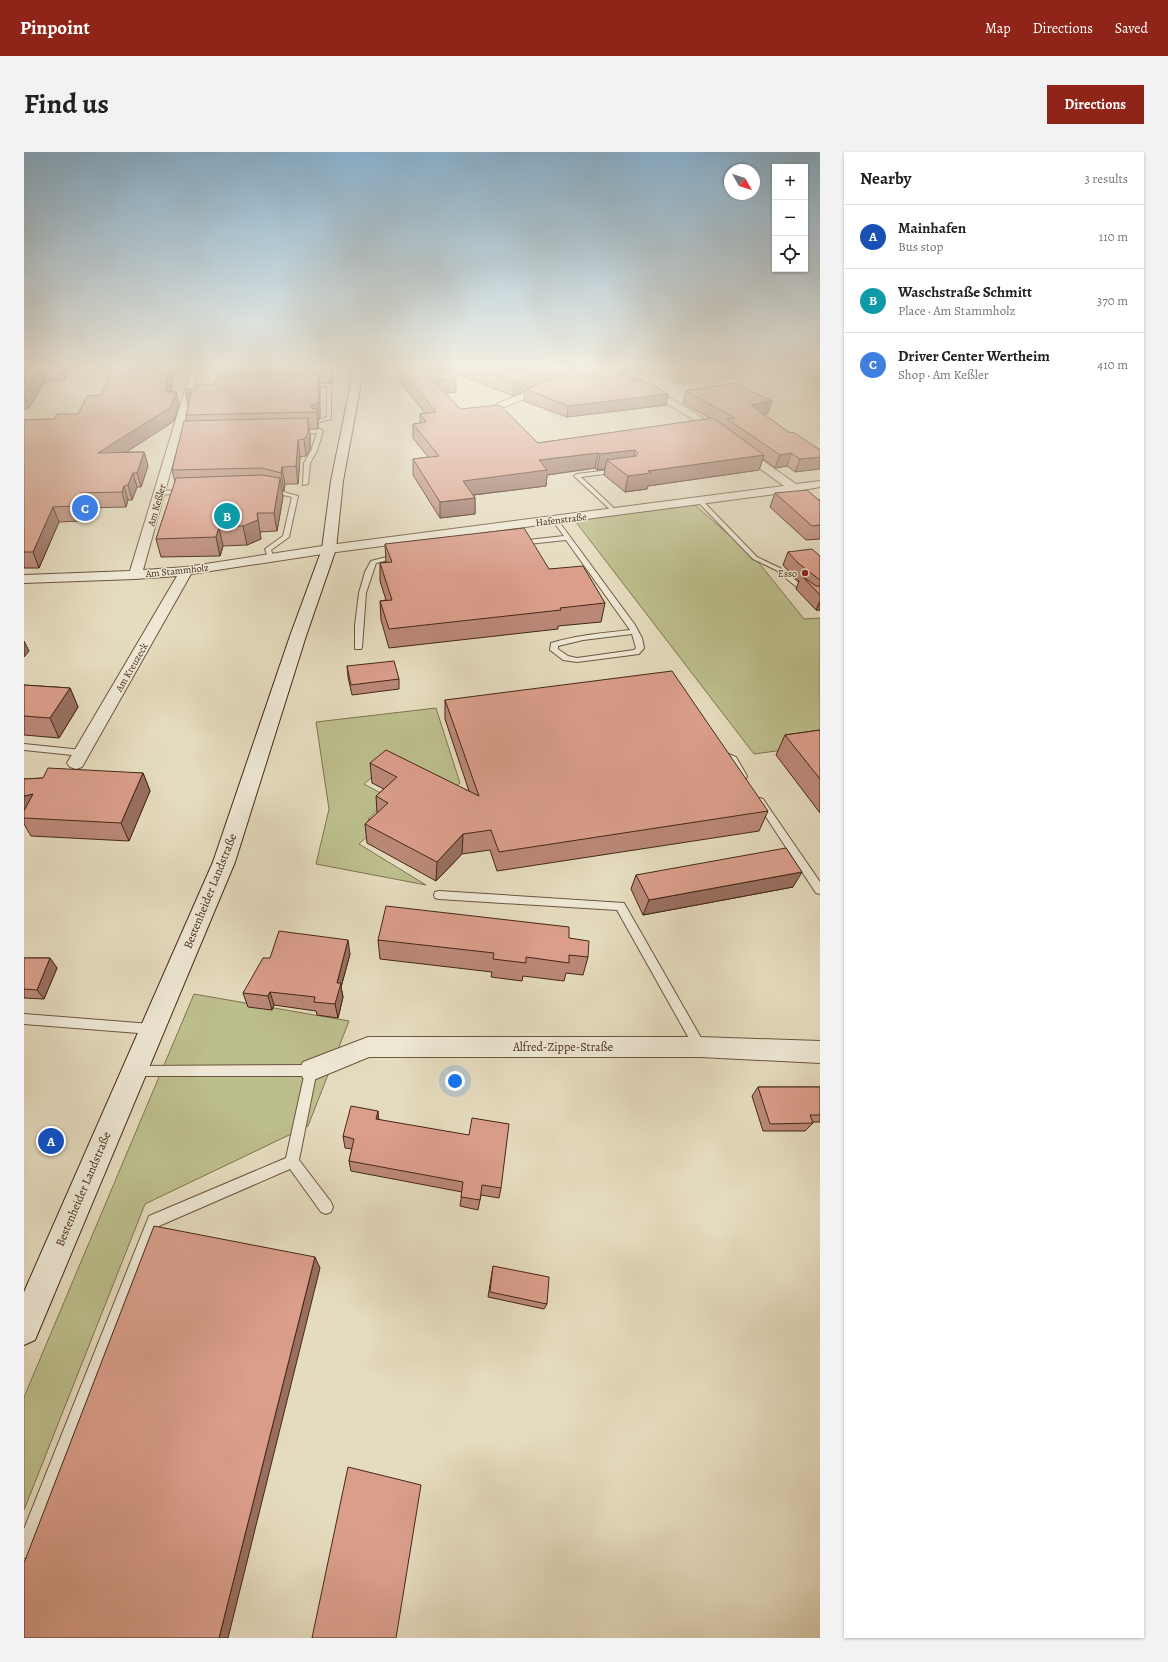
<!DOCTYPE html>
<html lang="en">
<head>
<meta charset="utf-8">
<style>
	:root { --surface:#fff; --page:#f2f2f2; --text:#202124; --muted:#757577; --line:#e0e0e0; --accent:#8f2418 }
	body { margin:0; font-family:Alegreya,serif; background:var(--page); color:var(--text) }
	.controls { position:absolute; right:12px; top:12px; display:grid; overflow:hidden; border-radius:0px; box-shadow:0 1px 3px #0004 }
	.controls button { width:36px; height:36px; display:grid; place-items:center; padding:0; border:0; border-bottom:1px solid var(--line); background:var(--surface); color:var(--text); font:20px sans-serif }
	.compass { position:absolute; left:700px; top:12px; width:36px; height:36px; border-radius:50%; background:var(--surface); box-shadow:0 1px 3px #0004; rotate:129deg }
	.you { position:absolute; left:431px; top:929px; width:14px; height:14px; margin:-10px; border:3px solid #fff; border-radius:50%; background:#1a73e8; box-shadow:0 0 0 6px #1a73e833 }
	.badge { display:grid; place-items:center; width:26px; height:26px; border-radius:50%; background:var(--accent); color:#fff; font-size:13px; font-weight:700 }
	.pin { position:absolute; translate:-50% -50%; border:2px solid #fff; box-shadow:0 1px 4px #0006 }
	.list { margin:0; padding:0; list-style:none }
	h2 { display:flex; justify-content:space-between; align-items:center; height:52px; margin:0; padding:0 16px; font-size:17px }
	h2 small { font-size:13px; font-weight:400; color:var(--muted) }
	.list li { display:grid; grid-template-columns:26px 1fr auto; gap:12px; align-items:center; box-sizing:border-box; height:64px; padding:0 16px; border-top:1px solid var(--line) }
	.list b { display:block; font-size:15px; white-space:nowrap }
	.list p { margin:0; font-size:13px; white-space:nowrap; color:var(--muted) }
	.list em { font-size:13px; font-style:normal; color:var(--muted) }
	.icon { flex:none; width:22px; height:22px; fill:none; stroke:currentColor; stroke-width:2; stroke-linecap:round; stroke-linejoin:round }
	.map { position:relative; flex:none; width:796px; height:1486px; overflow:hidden; border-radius:0px }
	header { display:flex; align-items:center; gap:24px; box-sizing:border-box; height:56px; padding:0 20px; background:var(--accent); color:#fff }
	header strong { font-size:19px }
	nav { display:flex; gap:22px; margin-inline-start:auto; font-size:14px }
	.intro { display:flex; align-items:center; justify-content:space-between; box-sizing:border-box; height:96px; padding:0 24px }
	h1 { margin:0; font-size:28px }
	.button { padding:10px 18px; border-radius:0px; background:var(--accent); color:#fff; font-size:14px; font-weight:700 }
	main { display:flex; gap:24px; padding:0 24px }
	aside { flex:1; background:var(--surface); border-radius:0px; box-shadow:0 1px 3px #0004 }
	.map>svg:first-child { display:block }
</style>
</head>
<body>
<header>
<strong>Pinpoint</strong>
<nav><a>Map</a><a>Directions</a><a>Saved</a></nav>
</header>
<div class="intro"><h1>Find us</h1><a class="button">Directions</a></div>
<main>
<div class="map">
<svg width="796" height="1486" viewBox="0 0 796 1486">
	<rect width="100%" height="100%" fill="#e5dbbe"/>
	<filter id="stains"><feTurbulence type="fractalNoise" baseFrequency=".005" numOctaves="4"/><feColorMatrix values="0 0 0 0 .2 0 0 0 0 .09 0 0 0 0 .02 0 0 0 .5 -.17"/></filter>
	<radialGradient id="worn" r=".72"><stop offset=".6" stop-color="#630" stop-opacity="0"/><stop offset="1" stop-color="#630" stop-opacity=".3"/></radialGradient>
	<!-- green -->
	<path fill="#bcbe8c" stroke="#807350" d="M 602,214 L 755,214 L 796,228 L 796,233 L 743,214 L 685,230 L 654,231 Z
		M 670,352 L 731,406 L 780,467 L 796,466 L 796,593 L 730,602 L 548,365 Z
		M 412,556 L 436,631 L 421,643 L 361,614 L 340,632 L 366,646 L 344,667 L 356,673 L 335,692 L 402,733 L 292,712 L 305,657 L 292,570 Z
		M 170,842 L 325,869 L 284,974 L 121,1052 L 0,1358 L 0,1245 Z"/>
	<!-- water -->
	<path fill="#9ab9bc" stroke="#787f79" d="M 755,214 L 796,214 L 796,228 Z"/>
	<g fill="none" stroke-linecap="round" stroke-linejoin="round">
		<!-- service casing -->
		<g stroke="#6c553e" stroke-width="2">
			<path id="service" d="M 281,232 L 307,232 L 307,267 L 289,272 L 289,270 L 303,265 L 303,234 L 283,234 Z
				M 296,277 L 299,279 L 293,299 L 286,311 L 284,332 L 279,333 L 280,311 L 287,299 L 293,281 L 272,282 L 269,280 L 272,278 Z
				M 593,317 L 595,318 L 595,320 L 557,325 L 593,359 L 593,361 L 591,362 L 550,324 L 553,322 Z
				M 245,336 L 274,344 L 265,385 L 247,398 L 250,406 L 247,408 L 244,406 L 241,397 L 259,384 L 268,345 L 243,339 L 242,338 Z
				M 159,338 L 162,340 L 161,341 L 135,343 L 132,341 L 135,339 Z
				M 674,348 L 678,348 L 733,405 L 756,416 L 790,443 L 796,443 L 796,447 L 786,446 L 752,418 L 729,407 L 674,350 Z
				M 531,366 L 533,367 L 611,473 L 618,486 L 620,496 L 615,502 L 553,510 L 539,508 L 526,498 L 527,491 C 553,483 579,481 606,478 L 542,388 L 495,393 L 492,391 L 495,389 L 540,384 L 528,368 ZM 608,482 L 612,496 L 610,498 L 553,506 L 544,504 L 534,497 L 534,494 L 559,488 Z
				M 374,402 L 377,404 L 376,405 L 352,411 L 342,441 L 338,495 L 337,497 L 331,497 L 331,473 L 335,441 L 341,420 L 347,409 Z
				M 0,592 L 58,598 L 62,601 L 58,604 L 0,598 Z
				M 697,599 L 712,605 L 723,624 L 722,626 L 716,626 L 706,609 L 693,602 Z
				M 736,646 L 739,647 L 796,730 L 796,742 L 792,741 L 733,651 L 732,649 L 733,647 Z
				M 415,739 L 600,751 L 680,891 L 682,895 L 680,899 L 676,900 L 672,899 L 593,758 L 415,747 L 411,746 L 410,743 L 411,740 Z
				M 0,862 L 127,872 L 131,873 L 133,877 L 131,881 L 127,882 L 0,872 Z
				M 287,913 L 291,914 L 293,918 L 275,1008 L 307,1050 L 309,1055 L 307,1060 L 302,1062 L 297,1060 L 266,1017 L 135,1074 L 8,1398 L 6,1404 L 0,1406 L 0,1377 L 125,1064 L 262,1006 L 280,924 L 110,924 L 106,923 L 104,919 L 106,915 L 110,914 Z"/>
		</g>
		<!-- minor casing -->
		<g stroke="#6c553e" stroke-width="2">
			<path id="minor" d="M 168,214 L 176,214 L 119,418 L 162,415 L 305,393 L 760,334 L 665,265 L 628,243 L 616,239 L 614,237 L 619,234 L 634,239 L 671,261 L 772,332 L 796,329 L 796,335 L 779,338 L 796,353 L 796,363 L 792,362 L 767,340 L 305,401 L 167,422 L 58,615 L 52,617 L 46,615 L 43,611 L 153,424 L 111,427 L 0,431 L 0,423 L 106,419 Z
				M 526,231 L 529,232 L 531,234 L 529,236 L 480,255 L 474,255 L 472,253 L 474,251 Z
				M 344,885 L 676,885 L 796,889 L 796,911 L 676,905 L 345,905 L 287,929 L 279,926 L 275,918 L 279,910 Z"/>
		</g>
		<!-- secondary casing -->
		<g stroke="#442814" stroke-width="2">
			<path id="secondary" d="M 328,214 L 338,214 L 337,231 L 319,329 L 312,397 L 282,484 L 211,710 L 11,1188 L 0,1193 L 0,1140 L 189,710 L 266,484 L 298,397 L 307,329 L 327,231 Z"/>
		</g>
		<!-- service -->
		<use href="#service" fill="#eee8d5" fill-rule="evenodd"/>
		<!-- minor -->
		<use href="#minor" fill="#eee8d5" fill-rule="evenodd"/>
		<!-- secondary -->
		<use href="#secondary" fill="#eee8d5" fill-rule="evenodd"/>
	</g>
	<!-- wall -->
	<path fill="#bb8878" stroke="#442814" d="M 0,214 L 49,214 L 41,228 L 22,229 L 4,257 L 0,257 Z
		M 308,214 L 308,231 L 295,231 L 296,266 L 294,267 L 294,277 L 285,277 L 286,283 L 286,298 L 282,304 L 276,305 L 274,332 L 261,332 L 260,339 L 258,338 L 259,345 L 253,379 L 236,380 L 237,387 L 223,393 L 199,394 L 196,404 L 137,405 L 132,387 L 151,330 L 148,318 L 163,269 L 162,263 L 172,237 L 191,233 L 198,224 L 198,223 Z
		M 373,214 L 555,214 L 555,217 L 562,214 L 606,214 L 605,219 L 598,222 L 644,242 L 642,253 L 543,265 L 500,249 L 501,239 L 489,244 L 426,219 L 432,240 L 421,241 L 436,257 L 514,291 L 687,267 L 659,251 L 662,239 L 744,261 L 739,262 L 766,281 L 796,298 L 771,320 L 763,314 L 751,316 L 739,307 L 735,318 L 624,334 L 623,337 L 601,340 L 580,323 L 581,317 L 573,318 L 571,316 L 523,323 L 522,334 L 450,343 L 451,346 L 451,362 L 416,366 L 389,323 L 389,307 L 404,305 L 389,286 L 389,272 L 396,271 L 396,262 L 401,261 L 377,231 L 373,216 Z
		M 147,230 L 148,234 L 147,240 L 152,240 L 155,253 L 150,269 L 102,300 L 120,300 L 124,314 L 117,335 L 113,335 L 108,348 L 104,348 L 102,355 L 62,356 L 57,369 L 35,370 L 15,416 L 0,416 L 0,268 L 31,267 L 54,262 L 76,243 Z
		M 751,341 L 795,348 L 796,347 L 796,387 L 782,388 L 746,355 Z
		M 361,392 L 525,417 L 581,451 L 577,470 L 534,474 L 534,477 L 365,496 L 357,468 L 356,449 L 362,448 L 356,429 L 356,411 L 362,410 Z
		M 764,400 L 796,404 L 796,458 L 792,458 L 772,437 L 775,429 L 769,424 L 759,413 Z
		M 323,514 L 375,527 L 375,537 L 328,543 L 324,525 Z
		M 0,533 L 46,536 L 54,555 L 35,586 L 0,583 Z
		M 421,548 L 744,659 L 735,679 L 473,719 L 466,698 L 438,702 L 412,729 L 343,691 L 341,672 L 353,661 L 352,644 L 360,637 L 348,631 L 346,611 L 445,639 L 421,567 Z
		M 796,578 L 796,661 L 752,603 L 761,583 Z
		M 119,621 L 126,639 L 105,689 L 7,684 L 0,672 L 0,627 Z
		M 612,723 L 769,735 L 619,763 L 607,737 Z
		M 545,786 L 564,805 L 559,823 L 542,821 L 540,829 L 499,824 L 498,829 L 467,825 L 468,820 L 356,807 L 354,788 Z
		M 326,802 L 317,835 L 319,845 L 314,866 L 293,863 L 292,859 L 250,853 L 248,858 L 224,855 L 219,841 L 246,806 Z
		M 0,806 L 26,806 L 33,816 L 20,847 L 0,846 Z
		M 734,935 L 796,935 L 796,970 L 788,970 L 789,971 L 781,979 L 739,979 L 728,944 Z
		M 355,967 L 477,1036 L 475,1046 L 457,1043 L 454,1058 L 436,1054 L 438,1040 L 327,1019 L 325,1009 L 328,997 L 321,996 L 319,984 Z
		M 469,1114 L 523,1152 L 520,1157 L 464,1145 L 468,1120 Z"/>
	<!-- shaded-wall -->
	<path fill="#996f61" stroke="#442814" d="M 38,214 L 49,214 L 41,228 L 37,215 Z
		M 146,214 L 153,214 L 147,230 L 148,234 L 144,254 L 141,240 L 143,221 Z
		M 307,214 L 308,214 L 308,231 L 307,219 Z
		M 532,214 L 555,214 L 554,219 L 502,237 L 501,239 L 489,244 L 490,230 Z
		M 596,214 L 606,214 L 605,219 L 595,223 Z
		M 17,216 L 22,229 L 4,257 L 0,244 L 0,243 Z
		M 294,220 L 296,236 L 296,266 L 294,267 L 294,277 L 293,260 L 287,260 L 286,254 Z
		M 432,226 L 432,240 L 410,243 L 410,229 Z
		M 168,239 L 165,259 L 162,243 Z
		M 152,240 L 155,253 L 150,269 L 78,316 L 74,301 Z
		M 644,242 L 642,253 L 543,265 L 544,254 Z
		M 748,249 L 744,261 L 723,265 L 727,253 Z
		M 284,266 L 286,283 L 286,298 L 282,304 L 280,287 Z
		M 274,288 L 276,305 L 274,332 L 272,314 Z
		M 611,298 L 608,314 L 583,308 L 581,317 L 573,318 L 576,302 Z
		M 120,300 L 124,314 L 117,335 L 113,321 Z
		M 574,301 L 571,316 L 523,323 L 522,334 L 439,344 L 439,329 L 515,308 Z
		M 767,301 L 763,314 L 751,316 L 756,303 Z
		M 740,303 L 735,318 L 624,334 L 623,337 L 601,340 L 604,324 L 624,319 Z
		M 796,305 L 796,317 L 771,320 L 776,307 Z
		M 258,315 L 261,332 L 260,339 L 257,321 Z
		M 109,321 L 113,335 L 108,348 L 104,333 Z
		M 256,326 L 259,345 L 253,379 L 250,361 Z
		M 100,334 L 104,348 L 102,355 L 98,340 Z
		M 57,341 L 62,356 L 57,369 L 51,354 Z
		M 451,346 L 451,362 L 416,366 L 416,350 Z
		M 29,355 L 35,370 L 15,416 L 9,400 Z
		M 233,361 L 237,387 L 223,393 L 219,374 Z
		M 195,375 L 199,394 L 196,404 L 192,385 Z
		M 796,449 L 796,458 L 792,458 Z
		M 0,489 L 5,499 L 0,505 Z
		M 46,536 L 54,555 L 35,586 L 26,566 Z
		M 119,621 L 126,639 L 105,689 L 97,671 Z
		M 9,642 L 0,664 L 0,644 Z
		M 439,682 L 438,702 L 412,729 L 413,710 Z
		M 778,720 L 769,735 L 619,763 L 625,748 Z
		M 324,788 L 326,802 L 317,835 L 319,845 L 314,866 L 311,852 L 313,831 Z
		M 26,806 L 33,816 L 20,847 L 13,838 Z
		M 246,840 L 250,853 L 248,858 L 244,844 Z
		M 354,959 L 355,971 L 352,967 Z
		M 291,1105 L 296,1116 L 204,1486 L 195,1486 Z"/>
	<!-- building -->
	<path fill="#da9e8b" stroke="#442814" d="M 0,214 L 38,214 L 37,215 L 17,216 L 0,243 Z
		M 91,214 L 146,214 L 143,221 L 145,221 L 141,240 L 152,240 L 147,255 L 74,301 L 120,300 L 113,321 L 109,321 L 104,333 L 100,334 L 98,340 L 57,341 L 51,354 L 29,355 L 9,400 L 0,400 L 0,268 L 31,267 L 33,262 L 54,262 L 63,244 L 76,243 Z
		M 200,214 L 307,214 L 307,219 L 198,223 Z
		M 376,214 L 421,214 L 432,226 L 410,229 L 436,257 L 476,253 L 514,291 L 689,266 L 740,303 L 624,319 L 627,321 L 604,324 L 583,308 L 612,304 L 614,301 L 611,298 L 576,302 L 574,301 L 515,308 L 523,318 L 439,329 L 451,346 L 416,350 L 389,307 L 415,304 L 389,272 L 402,270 L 396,262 L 412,260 L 377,217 Z
		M 448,214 L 532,214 L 490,230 Z
		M 562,214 L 574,214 L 630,233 L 644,242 L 544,254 L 502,237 Z
		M 294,220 L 295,250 L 286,254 L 288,257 L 293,256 L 293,260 L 162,263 L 168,239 L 162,243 L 163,237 L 172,237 L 173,233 L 191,233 L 193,225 Z
		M 711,231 L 748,249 L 727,253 L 766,281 L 769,280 L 796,298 L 796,305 L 776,307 L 767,301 L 756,303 L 703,267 L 711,266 L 662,239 Z
		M 284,266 L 284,281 L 280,287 L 274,288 L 272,314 L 258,315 L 257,321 L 238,316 L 148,318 L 160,269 Z
		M 238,323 L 256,326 L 250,361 L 233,361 L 234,368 L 219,374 L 195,375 L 192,385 L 132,387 L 152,326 Z
		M 783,338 L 796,349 L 796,373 L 788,374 L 751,341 Z
		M 500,376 L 525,417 L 559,414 L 581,451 L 536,456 L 537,458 L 365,477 L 356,449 L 368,448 L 356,411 L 368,410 L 361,392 Z
		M 788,397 L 796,404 L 796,428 L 774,411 L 764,400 Z
		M 778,424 L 792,434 L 796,434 L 796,443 Z
		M 370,509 L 375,527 L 327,533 L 323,514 Z
		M 648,519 L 744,659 L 475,700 L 467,678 L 439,682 L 413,710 L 341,672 L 364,651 L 352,644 L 373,625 L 346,611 L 362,598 L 455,644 L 421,548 Z
		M 0,533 L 46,536 L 26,566 L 0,564 Z
		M 796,578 L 796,627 L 761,583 Z
		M 24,616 L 119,621 L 97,671 L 0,666 L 0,659 L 9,642 L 0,644 L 0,627 L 19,626 Z
		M 762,696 L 778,720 L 625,748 L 612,723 Z
		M 362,754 L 545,775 L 545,786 L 565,789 L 564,805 L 545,803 L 545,811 L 502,805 L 502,811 L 469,807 L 470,801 L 354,788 Z
		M 255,779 L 324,788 L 313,831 L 317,831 L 311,852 L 290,850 L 291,845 L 246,840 L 244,844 L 219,841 L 239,806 L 246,806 Z
		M 0,806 L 26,806 L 13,838 L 0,837 Z
		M 734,935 L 796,935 L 796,963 L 786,963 L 789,971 L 746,972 Z
		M 327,954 L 354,959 L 352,967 L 445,983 L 448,966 L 485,972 L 477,1036 L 458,1033 L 456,1048 L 437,1045 L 439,1030 L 325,1009 L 330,987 L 319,984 Z
		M 130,1074 L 291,1105 L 195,1486 L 0,1486 L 0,1411 Z
		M 469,1114 L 525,1125 L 523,1152 L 466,1140 Z
		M 324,1315 L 397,1333 L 372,1486 L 288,1486 Z"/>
	<!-- sky -->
	<linearGradient id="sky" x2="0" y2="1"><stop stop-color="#89b6d6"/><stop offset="0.51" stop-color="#f3efe2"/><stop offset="1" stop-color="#f3efe2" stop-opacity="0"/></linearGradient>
	<rect width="796" height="422" fill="url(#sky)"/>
	<!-- markers -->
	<circle fill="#8f2418" stroke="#eee8d5" stroke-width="1.5" cx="781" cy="421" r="4"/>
	<g text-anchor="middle" stroke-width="3" stroke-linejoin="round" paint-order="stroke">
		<!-- far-street labels -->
		<g font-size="10" fill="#442814" stroke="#eee8d5">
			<text transform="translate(132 353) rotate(-74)" y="4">Am Keßler</text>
			<text transform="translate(537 367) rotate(-7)" y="4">Hafenstraße</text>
			<text transform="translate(153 418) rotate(-6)" y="4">Am Stammholz</text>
			<text transform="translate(107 515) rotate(-60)" y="4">Am Kreuzeck</text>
		</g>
		<!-- far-poi labels -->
		<g font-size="10" fill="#442814" stroke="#eee8d5" text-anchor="end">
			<text x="773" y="425">Esso</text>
		</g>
		<!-- street labels -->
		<g font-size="12" fill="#442814" stroke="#eee8d5">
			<text transform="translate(186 739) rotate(-68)" y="4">Bestenheider Landstraße</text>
			<text x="539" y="899">Alfred-Zippe-Straße</text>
			<text transform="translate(59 1037) rotate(-67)" y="4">Bestenheider Landstraße</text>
		</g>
	</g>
	<rect width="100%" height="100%" filter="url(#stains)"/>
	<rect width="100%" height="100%" fill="url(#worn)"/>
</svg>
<div class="controls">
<button>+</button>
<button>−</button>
<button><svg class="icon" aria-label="locate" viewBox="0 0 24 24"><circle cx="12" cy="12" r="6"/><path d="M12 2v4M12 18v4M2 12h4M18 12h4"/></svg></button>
</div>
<svg class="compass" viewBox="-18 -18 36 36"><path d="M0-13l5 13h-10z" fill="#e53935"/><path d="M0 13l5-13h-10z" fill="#757577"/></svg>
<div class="you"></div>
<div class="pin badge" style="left:27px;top:989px;background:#1a4fb4">A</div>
<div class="pin badge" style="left:203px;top:364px;background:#0f9aa8">B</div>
<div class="pin badge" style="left:61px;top:356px;background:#3f7fe0">C</div>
</div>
<aside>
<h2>Nearby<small>3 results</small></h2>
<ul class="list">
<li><span class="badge" style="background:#1a4fb4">A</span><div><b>Mainhafen</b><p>Bus stop</p></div><em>110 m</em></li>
<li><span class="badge" style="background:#0f9aa8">B</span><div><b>Waschstraße Schmitt</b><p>Place · Am Stammholz</p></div><em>370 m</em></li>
<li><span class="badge" style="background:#3f7fe0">C</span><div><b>Driver Center Wertheim</b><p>Shop · Am Keßler</p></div><em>410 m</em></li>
</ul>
</aside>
</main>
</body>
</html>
